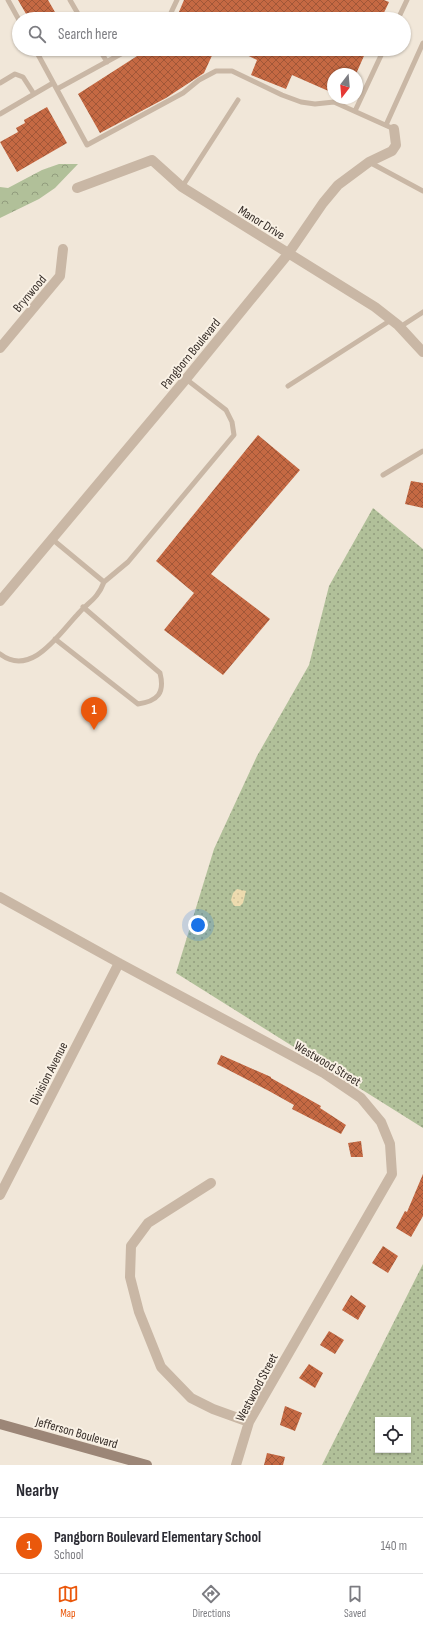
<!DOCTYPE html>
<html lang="en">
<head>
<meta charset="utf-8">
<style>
	:root { --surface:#fff; --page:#f2f2f3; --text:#2b2b33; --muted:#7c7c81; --line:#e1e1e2; --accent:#ea580c }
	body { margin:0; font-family:"Sofia Sans Condensed",sans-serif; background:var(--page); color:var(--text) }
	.controls { position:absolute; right:12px; bottom:12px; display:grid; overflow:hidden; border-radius:0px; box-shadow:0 1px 3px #0004 }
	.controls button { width:36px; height:36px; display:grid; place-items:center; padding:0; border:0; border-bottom:1px solid var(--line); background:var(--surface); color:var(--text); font:20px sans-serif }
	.compass { position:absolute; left:327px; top:68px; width:36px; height:36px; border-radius:50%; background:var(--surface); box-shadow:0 1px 3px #0004; rotate:196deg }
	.you { position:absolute; left:198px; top:925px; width:14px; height:14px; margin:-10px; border:3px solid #fff; border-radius:50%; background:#1a73e8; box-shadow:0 0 0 6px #1a73e833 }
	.badge { display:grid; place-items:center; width:26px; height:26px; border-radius:50%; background:var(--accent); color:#fff; font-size:13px; font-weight:700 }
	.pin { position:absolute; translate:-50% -33px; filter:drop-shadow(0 1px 2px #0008) }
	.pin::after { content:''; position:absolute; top:21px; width:14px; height:12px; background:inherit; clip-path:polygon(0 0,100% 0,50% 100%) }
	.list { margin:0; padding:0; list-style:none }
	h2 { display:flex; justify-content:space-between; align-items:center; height:52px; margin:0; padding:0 16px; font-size:17px }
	h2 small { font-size:13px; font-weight:400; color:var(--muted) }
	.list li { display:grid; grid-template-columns:26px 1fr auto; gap:12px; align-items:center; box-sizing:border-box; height:56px; padding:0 16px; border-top:1px solid var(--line) }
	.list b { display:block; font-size:15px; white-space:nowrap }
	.list p { margin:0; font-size:13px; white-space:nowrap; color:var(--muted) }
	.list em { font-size:13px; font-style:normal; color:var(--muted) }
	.icon { flex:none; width:22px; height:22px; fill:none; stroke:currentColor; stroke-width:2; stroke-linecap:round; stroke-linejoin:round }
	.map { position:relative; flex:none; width:423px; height:1465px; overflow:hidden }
	.search { position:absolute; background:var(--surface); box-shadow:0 1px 3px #0004; left:12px; right:12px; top:12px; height:44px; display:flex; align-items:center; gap:10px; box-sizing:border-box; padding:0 14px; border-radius:22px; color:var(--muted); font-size:15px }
	.sheet { height:108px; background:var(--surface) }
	nav { display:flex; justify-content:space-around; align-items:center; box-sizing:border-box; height:56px; border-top:1px solid var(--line); background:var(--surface); font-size:11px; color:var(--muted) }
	nav a { display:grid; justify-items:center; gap:2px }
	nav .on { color:var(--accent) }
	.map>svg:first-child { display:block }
</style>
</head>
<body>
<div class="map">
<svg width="423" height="1465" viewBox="0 0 423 1465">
	<defs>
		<pattern id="grass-dots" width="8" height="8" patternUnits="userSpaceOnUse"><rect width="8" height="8" fill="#b1c099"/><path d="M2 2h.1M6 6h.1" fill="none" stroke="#919c7d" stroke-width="1.8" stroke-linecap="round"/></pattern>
		<pattern id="forest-crowns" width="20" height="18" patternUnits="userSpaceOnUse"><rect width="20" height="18" fill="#b1c099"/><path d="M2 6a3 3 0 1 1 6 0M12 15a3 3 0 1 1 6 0" fill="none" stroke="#919c7d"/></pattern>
		<pattern id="sand-dots" width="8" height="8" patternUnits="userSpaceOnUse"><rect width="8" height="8" fill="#eddbaf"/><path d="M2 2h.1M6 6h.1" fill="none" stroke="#ccbc97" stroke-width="1.8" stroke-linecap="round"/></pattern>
		<pattern id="building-cross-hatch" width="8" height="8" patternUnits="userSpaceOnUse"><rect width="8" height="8" fill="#c56943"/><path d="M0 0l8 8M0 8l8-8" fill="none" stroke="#a15738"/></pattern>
	</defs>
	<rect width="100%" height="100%" fill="#f1e7d9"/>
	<!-- grass -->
	<path fill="url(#grass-dots)" fill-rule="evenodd" d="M 373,508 L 423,549 L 423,1128 L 176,973 L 214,849 L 257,756 L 309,665 L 329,586 Z
		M 423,1264 L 423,1465 L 322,1465 ZM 378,1420 L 408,1420 L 408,1450 L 378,1450 Z"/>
	<!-- forest -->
	<path fill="url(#forest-crowns)" d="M 59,164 L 78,164 L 55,188 L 39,199 L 0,218 L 0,187 L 8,188 L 42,170 Z"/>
	<!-- sand -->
	<path fill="url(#sand-dots)" d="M 237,889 L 246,891 L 243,903 L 240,906 L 234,906 L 231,900 L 233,893 Z"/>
	<!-- building -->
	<path fill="url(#building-cross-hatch)" d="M 18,0 L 48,0 L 59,19 L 29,19 Z
		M 184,0 L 384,0 L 389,2 L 381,19 L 176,19 Z
		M 148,49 L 215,49 L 204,73 L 166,98 L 100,133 L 78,94 Z
		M 234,49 L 367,49 L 356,74 L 333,74 L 333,93 L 292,75 L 286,89 L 251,75 L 257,60 Z
		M 47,107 L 67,143 L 17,172 L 0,142 L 18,132 L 16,128 L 25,123 L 24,120 Z
		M 258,435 L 300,470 L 211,574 L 270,619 L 223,675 L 164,630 L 194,593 L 156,561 Z
		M 411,481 L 423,483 L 423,508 L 405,504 Z
		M 221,1055 L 271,1077 L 271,1078 L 321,1106 L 320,1108 L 346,1125 L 341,1134 L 292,1109 L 294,1105 L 269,1091 L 217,1064 Z
		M 361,1141 L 363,1157 L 351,1157 L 348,1143 Z
		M 423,1174 L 423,1216 L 411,1237 L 396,1228 L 405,1211 L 407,1212 Z
		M 383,1246 L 398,1256 L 388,1273 L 372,1263 Z
		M 351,1295 L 366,1306 L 358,1320 L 342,1310 Z
		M 329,1331 L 344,1340 L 335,1354 L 320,1345 Z
		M 309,1364 L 323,1373 L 315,1388 L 299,1378 Z
		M 285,1406 L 302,1413 L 295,1431 L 280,1425 Z
		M 267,1453 L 285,1457 L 283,1465 L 264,1465 Z"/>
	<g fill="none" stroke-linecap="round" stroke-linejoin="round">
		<!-- service -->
		<path stroke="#c9b7a5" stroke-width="5" d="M 8,0 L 19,20
			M 70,0 L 81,19
			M 168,19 L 177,0
			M 398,19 L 407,0
			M 35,49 L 87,145 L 183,93 L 199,80 L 216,71 L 232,71 L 282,95 L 301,102 L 315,104 L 334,102 L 394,129
			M 99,49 L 107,62
			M 0,83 L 15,74 L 23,77 L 34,94
			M 57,89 L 130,49
			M 355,111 L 384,49
			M 0,114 L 53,83
			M 386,125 L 423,43
			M 369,162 L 423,191
			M 182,187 L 238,100
			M 400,327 L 423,312
			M 288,386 L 391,320
			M 383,475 L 423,451
			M 52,539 L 104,582 L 128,562 L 234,435 L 232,422 L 226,410 L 186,379
			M 55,639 L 138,704 C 158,701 165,693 160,673 L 83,607
			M 0,654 C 31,678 59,634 77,615 C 89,601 97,600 104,582"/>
		<!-- minor -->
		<path stroke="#c9b7a5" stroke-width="10" d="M 77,188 L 152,160 L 182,187 L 375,307 L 398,325 L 423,352
			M 0,348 L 60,276 L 63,249
			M 0,601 L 186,379 L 288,254 L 323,203 L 338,185 L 369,162 L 392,151 L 396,145 L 394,129
			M 0,897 L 119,963 L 324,1073 L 361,1098 L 381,1122 L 390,1144 L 392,1174 L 249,1422 L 236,1465
			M 211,1183 L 148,1223 L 131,1246 L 130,1277 L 139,1312 L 161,1367 L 191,1398 L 213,1409 L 249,1422
			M 0,1195 L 119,963"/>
		<!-- secondary -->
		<path stroke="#9c8677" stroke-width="10" d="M 0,1424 L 147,1465"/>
	</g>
	<g text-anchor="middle" stroke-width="4" stroke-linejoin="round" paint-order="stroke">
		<!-- street labels -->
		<g font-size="13" fill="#352c27" stroke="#f9f1e5">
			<text transform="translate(262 222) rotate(32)" y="5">Manor Drive</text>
			<text transform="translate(29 293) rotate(-50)" y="5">Brynwood</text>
			<text transform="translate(190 353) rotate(-51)" y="5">Pangborn Boulevard</text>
			<text transform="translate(328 1063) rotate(31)" y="5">Westwood Street</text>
			<text transform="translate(48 1073) rotate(-63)" y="5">Division Avenue</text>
			<text transform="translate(256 1387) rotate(-62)" y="5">Westwood Street</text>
			<text transform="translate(77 1432) rotate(16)" y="5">Jefferson Boulevard</text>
		</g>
	</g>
</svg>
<div class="controls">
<button><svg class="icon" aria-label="locate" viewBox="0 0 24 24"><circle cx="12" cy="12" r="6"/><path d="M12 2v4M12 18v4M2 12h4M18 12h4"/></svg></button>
</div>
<svg class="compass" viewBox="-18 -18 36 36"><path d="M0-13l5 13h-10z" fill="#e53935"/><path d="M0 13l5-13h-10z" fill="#7c7c81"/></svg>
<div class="you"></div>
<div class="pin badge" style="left:94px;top:730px">1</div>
<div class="search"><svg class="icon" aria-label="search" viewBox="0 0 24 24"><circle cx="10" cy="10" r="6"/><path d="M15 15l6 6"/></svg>Search here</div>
</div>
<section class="sheet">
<h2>Nearby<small></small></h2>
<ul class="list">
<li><span class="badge">1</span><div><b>Pangborn Boulevard Elementary School</b><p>School</p></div><em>140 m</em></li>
</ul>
</section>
<nav>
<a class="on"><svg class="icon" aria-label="map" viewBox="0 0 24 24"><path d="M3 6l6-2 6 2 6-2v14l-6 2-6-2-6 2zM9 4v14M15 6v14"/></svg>Map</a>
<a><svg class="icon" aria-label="directions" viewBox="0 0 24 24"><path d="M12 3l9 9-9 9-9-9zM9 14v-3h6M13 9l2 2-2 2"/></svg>Directions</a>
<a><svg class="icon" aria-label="saved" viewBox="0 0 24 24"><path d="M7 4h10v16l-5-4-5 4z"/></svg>Saved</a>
</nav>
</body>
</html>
